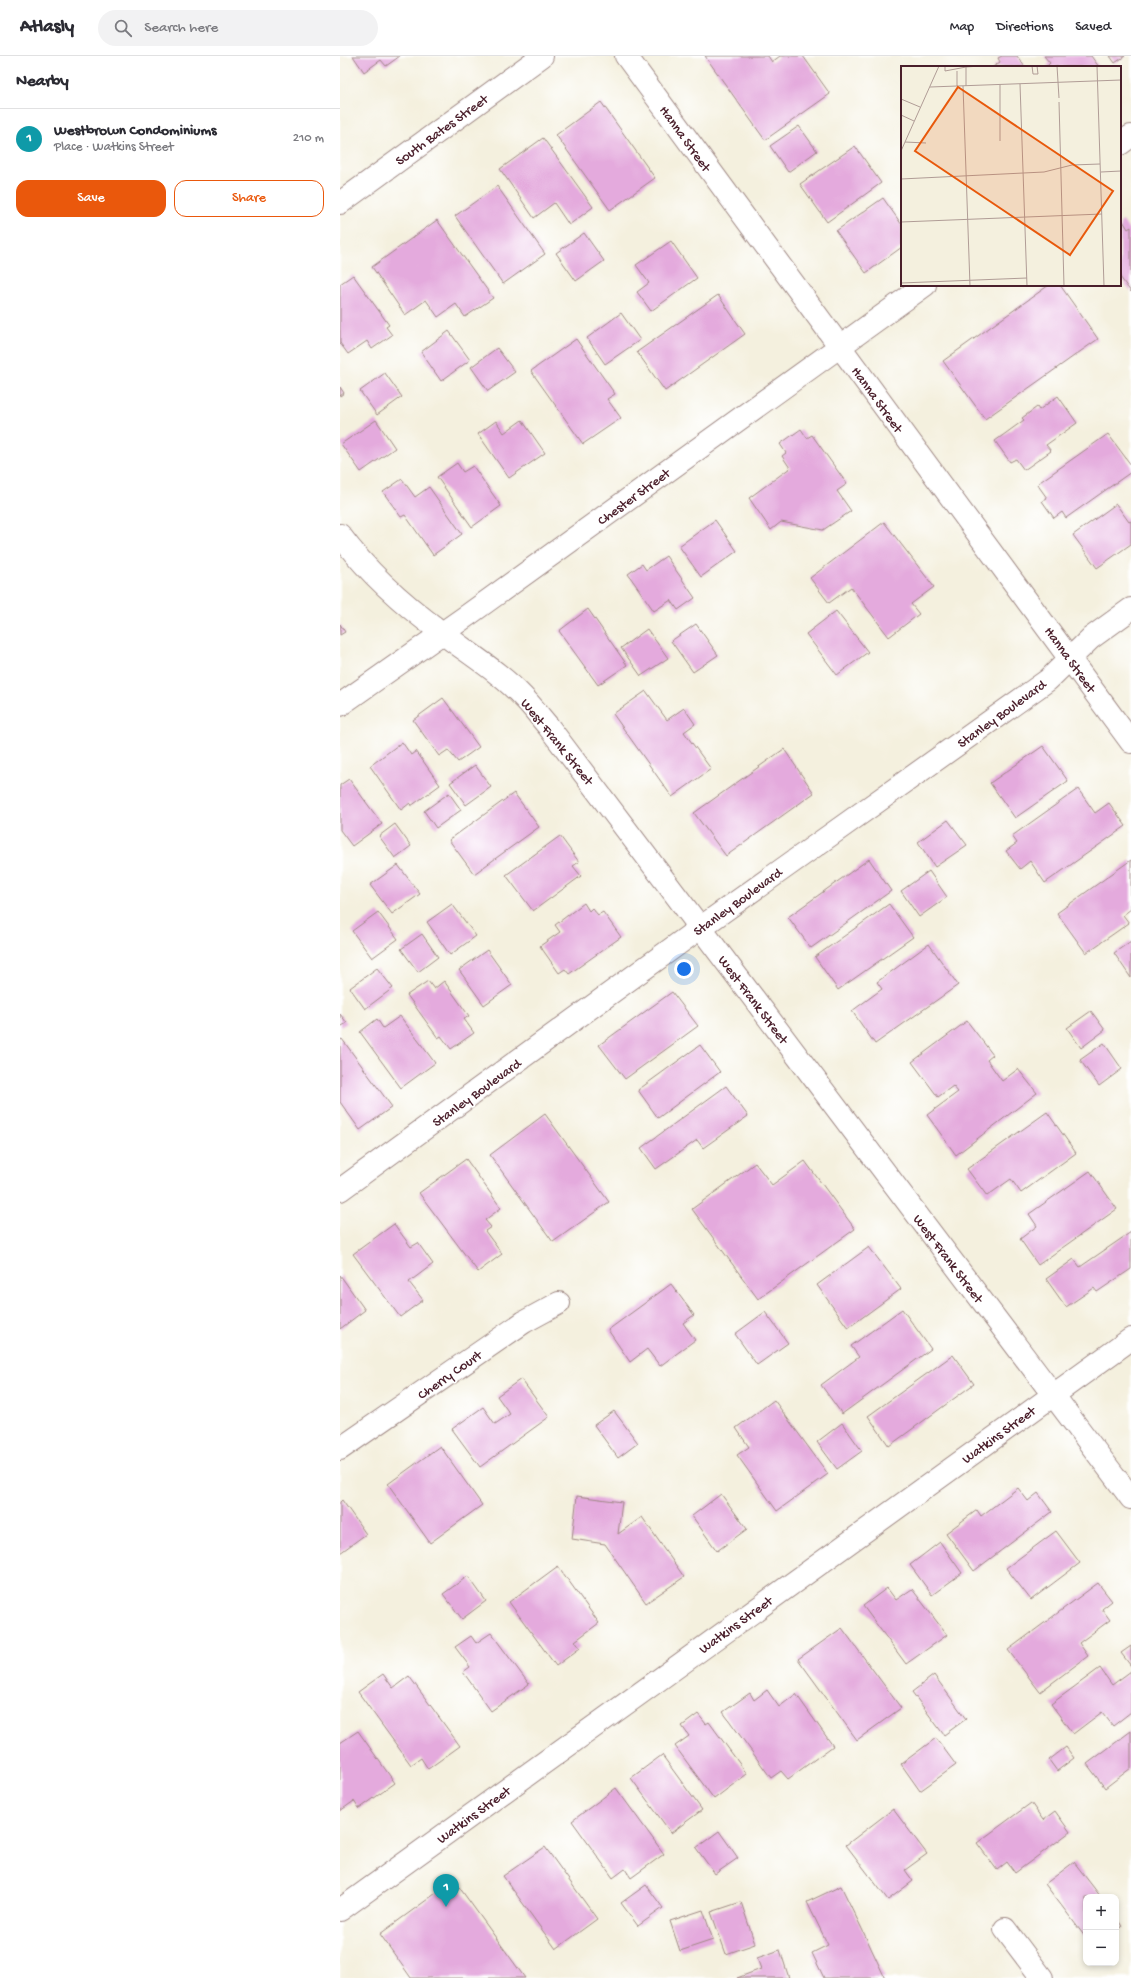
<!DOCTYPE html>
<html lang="en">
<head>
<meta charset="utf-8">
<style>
	:root { --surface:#fff; --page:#f2f2f3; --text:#2b2b33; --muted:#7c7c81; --line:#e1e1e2; --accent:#ea580c }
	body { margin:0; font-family:"Gochi Hand",sans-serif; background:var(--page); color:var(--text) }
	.controls { position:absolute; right:12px; bottom:12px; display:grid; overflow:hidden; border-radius:8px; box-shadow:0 2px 6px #0003 }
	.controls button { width:36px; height:36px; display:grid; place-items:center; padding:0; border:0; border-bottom:1px solid var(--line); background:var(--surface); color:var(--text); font:20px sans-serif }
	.you { position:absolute; left:344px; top:913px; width:14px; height:14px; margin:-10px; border:3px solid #fff; border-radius:50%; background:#1a73e8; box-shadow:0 0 0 6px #1a73e833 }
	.badge { display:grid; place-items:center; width:26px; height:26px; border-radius:50%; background:var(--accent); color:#fff; font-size:13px; font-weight:700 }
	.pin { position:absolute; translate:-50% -33px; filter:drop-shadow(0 1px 2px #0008) }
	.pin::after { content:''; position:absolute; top:21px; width:14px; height:12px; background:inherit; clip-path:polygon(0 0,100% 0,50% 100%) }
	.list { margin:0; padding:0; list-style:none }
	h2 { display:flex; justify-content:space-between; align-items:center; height:52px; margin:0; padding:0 16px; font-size:17px }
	h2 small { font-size:13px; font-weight:400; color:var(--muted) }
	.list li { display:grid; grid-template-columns:26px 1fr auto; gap:12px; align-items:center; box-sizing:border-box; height:60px; padding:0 16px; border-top:1px solid var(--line) }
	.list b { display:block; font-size:15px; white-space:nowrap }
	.list p { margin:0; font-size:13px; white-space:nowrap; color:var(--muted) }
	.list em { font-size:13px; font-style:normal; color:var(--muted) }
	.actions { display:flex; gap:8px; padding:12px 16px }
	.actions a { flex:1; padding:9px 0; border:1px solid var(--accent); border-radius:12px; text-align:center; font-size:14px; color:var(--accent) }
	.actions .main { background:var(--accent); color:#fff }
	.icon { flex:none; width:22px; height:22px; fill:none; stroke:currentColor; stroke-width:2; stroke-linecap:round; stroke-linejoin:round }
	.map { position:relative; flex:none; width:791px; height:1922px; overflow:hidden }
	header { display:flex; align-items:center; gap:24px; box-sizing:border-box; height:56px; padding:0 20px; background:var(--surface); border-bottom:1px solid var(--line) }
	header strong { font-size:19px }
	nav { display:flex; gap:22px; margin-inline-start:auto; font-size:14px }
	.search { width:280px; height:36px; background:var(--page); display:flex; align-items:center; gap:10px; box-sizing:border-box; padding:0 14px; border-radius:22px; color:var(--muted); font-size:15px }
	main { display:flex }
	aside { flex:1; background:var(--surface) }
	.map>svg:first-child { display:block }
</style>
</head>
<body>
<header>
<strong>Atlasly</strong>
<div class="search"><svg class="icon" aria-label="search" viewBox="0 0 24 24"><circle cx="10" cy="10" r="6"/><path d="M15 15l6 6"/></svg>Search here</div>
<nav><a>Map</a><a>Directions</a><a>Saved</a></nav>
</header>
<main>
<aside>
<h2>Nearby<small></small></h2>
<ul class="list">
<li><span class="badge" style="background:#0f9aa8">1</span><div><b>Westbrown Condominiums</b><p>Place · Watkins Street</p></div><em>210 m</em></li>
</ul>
<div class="actions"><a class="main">Save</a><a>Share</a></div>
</aside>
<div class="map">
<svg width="791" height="1922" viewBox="0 0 791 1922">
	<rect width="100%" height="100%" fill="#fff"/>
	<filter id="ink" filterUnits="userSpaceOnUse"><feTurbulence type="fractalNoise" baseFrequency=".025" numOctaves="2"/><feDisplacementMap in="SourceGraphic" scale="8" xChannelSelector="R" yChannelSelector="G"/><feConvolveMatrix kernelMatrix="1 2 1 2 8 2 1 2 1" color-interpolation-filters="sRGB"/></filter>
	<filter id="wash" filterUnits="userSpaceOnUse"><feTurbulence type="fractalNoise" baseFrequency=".012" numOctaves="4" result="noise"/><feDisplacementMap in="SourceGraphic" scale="16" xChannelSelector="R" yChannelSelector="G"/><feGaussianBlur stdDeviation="0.9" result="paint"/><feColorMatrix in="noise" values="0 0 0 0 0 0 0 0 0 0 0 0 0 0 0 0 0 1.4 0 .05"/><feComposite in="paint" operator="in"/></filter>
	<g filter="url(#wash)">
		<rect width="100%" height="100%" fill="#f4f0de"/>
		<g id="blocks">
			<!-- building -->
			<path fill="#e4aadd" d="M 13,0 L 60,0 L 46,10 L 41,4 L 24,16 Z
				M 365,0 L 428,0 L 432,6 L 440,0 L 463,0 L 490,38 L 425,84 Z
				M 662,0 L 677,0 L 685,11 L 653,11 L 660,6 L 658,2 Z
				M 704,0 L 751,0 L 759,11 L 708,11 L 707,10 L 710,7 Z
				M 770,0 L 785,0 L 775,7 Z
				M 261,46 L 315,122 L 270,154 L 216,79 Z
				M 459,70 L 477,95 L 448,116 L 430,90 Z
				M 203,82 L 253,151 L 229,169 L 214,147 L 194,162 L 160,113 Z
				M 515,90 L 541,127 L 487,166 L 460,128 Z
				M 157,130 L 205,198 L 163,228 L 115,160 Z
				M 543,142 L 562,169 L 562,191 L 526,217 L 496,175 Z
				M 97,164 L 153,242 L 125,261 L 116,248 L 98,261 L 86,244 L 65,259 L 32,211 Z
				M 783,165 L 788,173 L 791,171 L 791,236 L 780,221 L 780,167 Z
				M 244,177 L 264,205 L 236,225 L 216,197 Z
				M 331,185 L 357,222 L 311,255 L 297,236 L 309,227 L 296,209 Z
				M 13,219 L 49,269 L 46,271 L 52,279 L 32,293 L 27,285 L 8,298 L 0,287 L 0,228 Z
				M 709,229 L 720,229 L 758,283 L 645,363 L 603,305 Z
				M 378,239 L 405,278 L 325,335 L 297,296 Z
				M 281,257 L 300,284 L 265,308 L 247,282 Z
				M 109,275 L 130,304 L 101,325 L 81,296 Z
				M 236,283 L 275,338 L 267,343 L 281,362 L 243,388 L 191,315 Z
				M 157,292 L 175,316 L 148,335 L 131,311 Z
				M 45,317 L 62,341 L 37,359 L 20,335 Z
				M 0,331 L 4,337 L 0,340 Z
				M 718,340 L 737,367 L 706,389 L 711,395 L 684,414 L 676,403 L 670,406 L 655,385 L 684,364 L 682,362 L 697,351 L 699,354 Z
				M 36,364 L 55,392 L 21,416 L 1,388 Z
				M 182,364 L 205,397 L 169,422 L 138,378 L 156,365 L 164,377 Z
				M 461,373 L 467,382 L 472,379 L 507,428 L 497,435 L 511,455 L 483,474 L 441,466 L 431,474 L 409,442 L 450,412 L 442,400 L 446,397 L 440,388 Z
				M 768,378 L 791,409 L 791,416 L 726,462 L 722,456 L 714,462 L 702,445 L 707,442 L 697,428 Z
				M 117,407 L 123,416 L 133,410 L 161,450 L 132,471 L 97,421 Z
				M 62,423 L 75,441 L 89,431 L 122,478 L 93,499 L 65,459 L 61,461 L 43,436 Z
				M 776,448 L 789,466 L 791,465 L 791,488 L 757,512 L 733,479 Z
				M 375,464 L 397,495 L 361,521 L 339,490 Z
				M 544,466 L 594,531 L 571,548 L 579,558 L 549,581 L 511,531 L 489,547 L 470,522 Z
				M 326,500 L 355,542 L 338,554 L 331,544 L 314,555 L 288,518 L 302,508 L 306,514 Z
				M 248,553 L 287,609 L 258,629 L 219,575 Z
				M 496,555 L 528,596 L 497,619 L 466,578 Z
				M 0,568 L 5,576 L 0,579 Z
				M 356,568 L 378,599 L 353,616 L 331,585 Z
				M 307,573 L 328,602 L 301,620 L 281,592 Z
				M 306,635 L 327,664 L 344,652 L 355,668 L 344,676 L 371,713 L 332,741 L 273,658 Z
				M 103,642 L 139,691 L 118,706 L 108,694 L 99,700 L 73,664 Z
				M 62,686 L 71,699 L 76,695 L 100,729 L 71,750 L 70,747 L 61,754 L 30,710 Z
				M 703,690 L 728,725 L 675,762 L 650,727 Z
				M 444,693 L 474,737 L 386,800 L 354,757 Z
				M 135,709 L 151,731 L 126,749 L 110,727 Z
				M 9,723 L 42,768 L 12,790 L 0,774 L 0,729 Z
				M 738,733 L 755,757 L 769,747 L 786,770 L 705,827 L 690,805 L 680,813 L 666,795 L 677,787 L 672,780 Z
				M 109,737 L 121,754 L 96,772 L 84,755 Z
				M 174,737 L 199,771 L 134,818 L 109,784 Z
				M 608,764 L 627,789 L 595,811 L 578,786 Z
				M 55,768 L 71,790 L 55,802 L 39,780 Z
				M 220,780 L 239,806 L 233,810 L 241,820 L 193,855 L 166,819 Z
				M 529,803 L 551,835 L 471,892 L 448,861 Z
				M 791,804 L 791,853 L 783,859 L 789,867 L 746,897 L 717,857 Z
				M 58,809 L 80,838 L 52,858 L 30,829 Z
				M 589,815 L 607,841 L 579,861 L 561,835 Z
				M 244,847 L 249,855 L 252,852 L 258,859 L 263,856 L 281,881 L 229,918 L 225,913 L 219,917 L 200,890 L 220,876 L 215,869 Z
				M 112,848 L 136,880 L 110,899 L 87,866 Z
				M 549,848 L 573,881 L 498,934 L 475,901 Z
				M 38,856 L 58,883 L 32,902 L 12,875 Z
				M 82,878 L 98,901 L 78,916 L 61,893 Z
				M 791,885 L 791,922 L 774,897 Z
				M 589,888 L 618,929 L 535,988 L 512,955 L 542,933 L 537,926 Z
				M 147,894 L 172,929 L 144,949 L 119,914 Z
				M 37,912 L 53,932 L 25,953 L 10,932 Z
				M 88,925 L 94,933 L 104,925 L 129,960 L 124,963 L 134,977 L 111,993 L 101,980 L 98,982 L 67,939 Z
				M 332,936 L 358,970 L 285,1023 L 259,989 Z
				M 751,955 L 765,974 L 741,992 L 727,972 Z
				M 0,958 L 7,967 L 0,971 Z
				M 60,960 L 95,1007 L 61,1032 L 20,976 L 37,963 L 43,972 Z
				M 627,965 L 653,999 L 647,1004 L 662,1025 L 678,1013 L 697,1037 L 616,1099 L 587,1059 L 618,1036 L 613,1030 L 598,1041 L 572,1006 Z
				M 2,983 L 52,1051 L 20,1074 L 0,1046 L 0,984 Z
				M 764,987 L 782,1013 L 759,1030 L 740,1004 Z
				M 360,989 L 380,1016 L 318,1062 L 298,1034 Z
				M 386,1030 L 408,1060 L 363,1092 L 357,1084 L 316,1113 L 301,1092 Z
				M 707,1056 L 736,1097 L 681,1137 L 671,1123 L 647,1140 L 627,1113 Z
				M 205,1058 L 269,1146 L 213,1186 L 150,1099 Z
				M 126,1103 L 161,1152 L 145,1164 L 151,1171 L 145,1175 L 162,1198 L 138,1216 L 79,1137 Z
				M 465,1105 L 515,1173 L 418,1243 L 352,1153 L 415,1107 L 432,1129 Z
				M 750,1115 L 777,1153 L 698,1209 L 680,1183 L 697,1170 L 689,1158 Z
				M 54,1168 L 71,1191 L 78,1187 L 93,1208 L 69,1226 L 83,1244 L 60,1261 L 13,1198 Z
				M 791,1176 L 791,1213 L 757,1236 L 754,1232 L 726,1251 L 706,1223 L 734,1203 L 740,1211 Z
				M 529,1191 L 561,1233 L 508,1272 L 477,1229 Z
				M 0,1219 L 25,1254 L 0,1273 Z
				M 331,1228 L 354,1259 L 343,1267 L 355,1284 L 320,1310 L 307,1293 L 290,1306 L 268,1274 Z
				M 562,1253 L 591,1293 L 502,1358 L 481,1329 L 519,1301 L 511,1290 Z
				M 425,1256 L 448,1287 L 417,1309 L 395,1278 Z
				M 613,1299 L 634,1328 L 549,1390 L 528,1360 Z
				M 181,1323 L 209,1361 L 140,1411 L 112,1373 L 143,1351 L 155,1368 L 170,1358 L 157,1340 Z
				M 434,1344 L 488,1418 L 437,1455 L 397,1399 L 409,1391 L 396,1372 Z
				M 274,1355 L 298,1387 L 278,1402 L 254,1369 Z
				M 502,1367 L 522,1395 L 497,1413 L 477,1386 Z
				M 100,1390 L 142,1449 L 90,1487 L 48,1428 Z
				M 678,1432 L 688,1445 L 698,1437 L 712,1456 L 634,1515 L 606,1477 L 637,1454 L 641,1460 Z
				M 381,1438 L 407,1473 L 377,1495 L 352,1460 Z
				M 237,1440 L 282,1446 L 278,1478 L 302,1461 L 344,1521 L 306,1547 L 265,1488 L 232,1483 Z
				M 2,1444 L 26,1478 L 0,1497 L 0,1446 Z
				M 716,1475 L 740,1507 L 691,1544 L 666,1512 Z
				M 600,1486 L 622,1517 L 592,1539 L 570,1509 Z
				M 218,1510 L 259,1567 L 235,1585 L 240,1592 L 216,1610 L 169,1546 Z
				M 128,1520 L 146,1545 L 122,1563 L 103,1538 Z
				M 758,1527 L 772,1545 L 762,1553 L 770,1564 L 739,1587 L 748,1600 L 700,1636 L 668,1594 Z
				M 547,1532 L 556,1544 L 572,1533 L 607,1579 L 566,1608 L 523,1550 Z
				M 502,1572 L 561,1652 L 517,1684 L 458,1603 Z
				M 151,1577 L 189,1628 L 151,1655 L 123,1616 L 130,1611 L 115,1591 L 131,1580 L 136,1587 Z
				M 791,1590 L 791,1610 L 781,1597 Z
				M 760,1612 L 772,1629 L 791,1615 L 791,1656 L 773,1670 L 762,1656 L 733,1678 L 711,1648 Z
				M 43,1618 L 53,1632 L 69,1620 L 120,1690 L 88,1713 L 81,1702 L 71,1709 L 18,1636 Z
				M 594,1619 L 626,1663 L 604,1679 L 572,1636 Z
				M 427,1634 L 439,1651 L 456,1638 L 493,1690 L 448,1723 L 441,1715 L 431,1722 L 383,1656 L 410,1637 L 414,1644 Z
				M 358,1658 L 366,1668 L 369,1666 L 407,1718 L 374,1743 L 335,1690 L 349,1680 L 342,1670 Z
				M 18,1675 L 55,1727 L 19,1753 L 14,1745 L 0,1755 L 0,1687 Z
				M 791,1675 L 791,1712 L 765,1732 L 747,1708 Z
				M 596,1682 L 616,1709 L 580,1735 L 561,1708 Z
				M 726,1691 L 734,1702 L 717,1715 L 709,1704 Z
				M 322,1699 L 362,1754 L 331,1777 L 291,1722 Z
				M 276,1732 L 324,1798 L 291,1822 L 285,1813 L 273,1822 L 232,1765 Z
				M 691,1747 L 703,1764 L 715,1755 L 730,1776 L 675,1817 L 667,1806 L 657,1814 L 637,1787 Z
				M 553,1753 L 587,1798 L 565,1814 L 573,1825 L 548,1844 L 506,1789 Z
				M 379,1775 L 398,1802 L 375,1818 L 356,1792 Z
				M 205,1791 L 257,1863 L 216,1893 L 163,1820 Z
				M 734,1806 L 761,1841 L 746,1841 L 746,1882 L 705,1828 Z
				M 114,1824 L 185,1922 L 71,1922 L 69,1919 L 40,1878 Z
				M 306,1829 L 323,1852 L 298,1870 L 281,1847 Z
				M 501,1830 L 522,1873 L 545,1922 L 484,1922 L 472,1897 L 488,1889 L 467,1846 Z
				M 401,1846 L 415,1888 L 386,1898 L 371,1856 Z
				M 363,1854 L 373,1884 L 340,1895 L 330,1865 Z
				M 776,1862 L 782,1870 L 776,1875 Z
				M 440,1894 L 449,1922 L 397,1922 L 421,1913 L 417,1902 Z"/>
		</g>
	</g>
	<g filter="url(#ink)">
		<use href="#blocks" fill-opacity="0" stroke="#9f8884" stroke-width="1"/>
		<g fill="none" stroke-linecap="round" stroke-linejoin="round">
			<!-- minor casing -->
			<g stroke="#9f8884" stroke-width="24">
				<path id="minor" d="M 286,0 L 791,686
					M 780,88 L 791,80
					M 0,147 L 202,0
					M 0,479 C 28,517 63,548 101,576 C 129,598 160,616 184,642 C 193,651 200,661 208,670 L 791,1442
					M 0,649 L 128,559 L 585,229
					M 0,1134 L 360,872 L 708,624 L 751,582 L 791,553
					M 0,1393 L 184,1266 L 219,1247
					M 0,1854 L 791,1283
					M 665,1873 L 702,1922"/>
			</g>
			<!-- minor -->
			<use href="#minor" stroke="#fff" stroke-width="22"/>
		</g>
	</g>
	<g text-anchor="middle" stroke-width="3.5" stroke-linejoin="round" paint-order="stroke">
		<!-- street labels -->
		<g font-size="14" fill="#4a1f2b" stroke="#fff">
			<text transform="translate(101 73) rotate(-36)" y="5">South Bates Street</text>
			<text transform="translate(346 82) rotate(54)" y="5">Hanna Street</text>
			<text transform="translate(538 343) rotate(54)" y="5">Hanna Street</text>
			<text transform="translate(293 440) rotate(-36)" y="5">Chester Street</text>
			<text transform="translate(731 603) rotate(54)" y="5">Hanna Street</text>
			<text transform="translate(661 657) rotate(-36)" y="5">Stanley Boulevard</text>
			<text transform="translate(218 685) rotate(51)" y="5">West Frank Street</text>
			<text transform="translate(397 845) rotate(-36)" y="5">Stanley Boulevard</text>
			<text transform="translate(414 943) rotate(53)" y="5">West Frank Street</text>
			<text transform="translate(136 1036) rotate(-36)" y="5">Stanley Boulevard</text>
			<text transform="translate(609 1202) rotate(53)" y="5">West Frank Street</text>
			<text transform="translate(109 1318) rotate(-35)" y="5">Cherry Court</text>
			<text transform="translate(658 1378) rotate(-36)" y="5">Watkins Street</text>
			<text transform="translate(395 1568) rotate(-36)" y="5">Watkins Street</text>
			<text transform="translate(133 1758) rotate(-36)" y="5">Watkins Street</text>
		</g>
	</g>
	<!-- overview -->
	<g transform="translate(561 10)">
		<rect width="220" height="220" fill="#f4f0de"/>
		<path fill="none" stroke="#b09c96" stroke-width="1" d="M 44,0 L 44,5 L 65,1M 131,0 L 132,8 L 137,8 L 136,0M 156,0 L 158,32M 196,0 L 203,220M 56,5 L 56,20M 119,18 L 126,220M 99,19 L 99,75M 62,20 L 69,220M 65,20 L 65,1 L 79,0M 29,21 L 220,14M 0,33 L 19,41M 158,36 L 163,220M 0,49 L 13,55M 4,76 L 25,77M 0,85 L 38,0M 200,106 L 220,105M 0,113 L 143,106 L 171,99 L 199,98M 0,156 L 201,148M 0,217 L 126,212"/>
		<path fill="#e8590c" fill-opacity="0.15" stroke="#e8590c" stroke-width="2" d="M 57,21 L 212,125 L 169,189 L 14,85 Z"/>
		<rect width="220" height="220" fill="none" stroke="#4a1f2b" stroke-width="2"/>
	</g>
</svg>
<div class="controls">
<button>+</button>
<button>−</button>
</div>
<div class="you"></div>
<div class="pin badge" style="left:106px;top:1851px;background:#0f9aa8">1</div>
</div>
</main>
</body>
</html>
